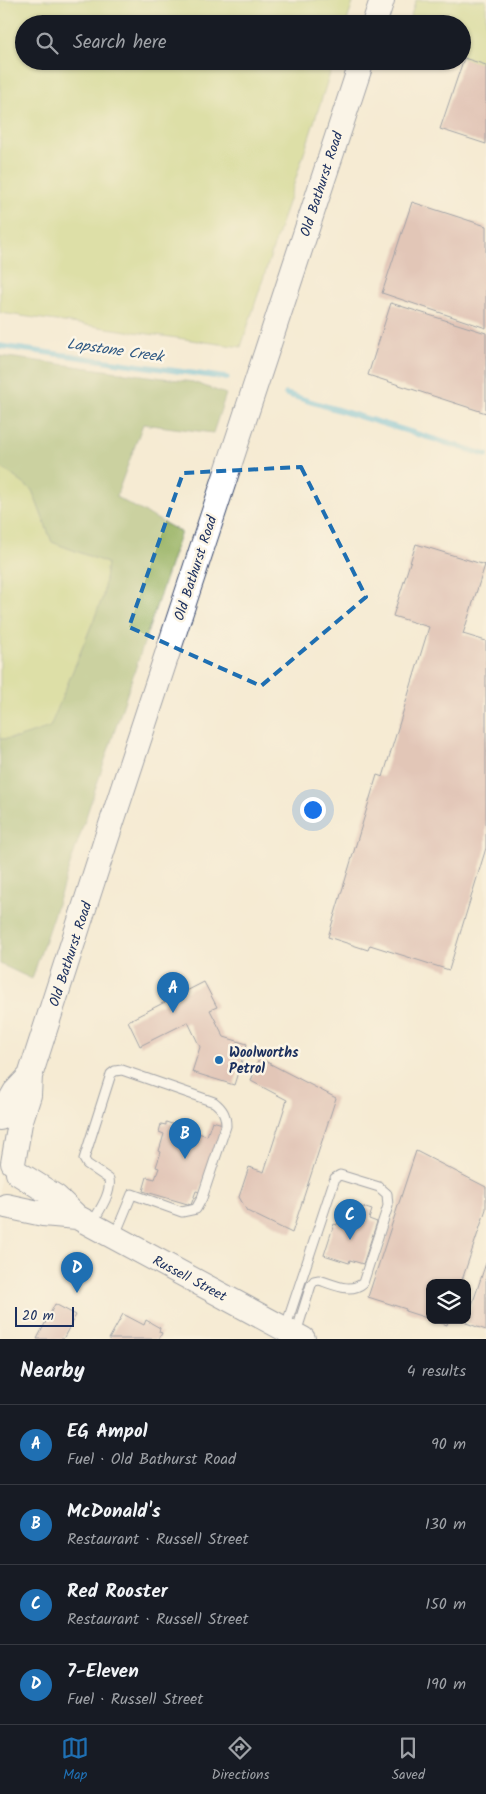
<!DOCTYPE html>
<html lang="en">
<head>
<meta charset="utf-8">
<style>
	:root { --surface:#171b24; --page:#242831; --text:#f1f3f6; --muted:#9ea1a6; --line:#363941; --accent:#1f6fb2 }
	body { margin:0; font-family:Kalam,sans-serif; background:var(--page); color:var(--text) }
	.controls { position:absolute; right:15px; bottom:15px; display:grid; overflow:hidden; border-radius:10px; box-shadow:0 1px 4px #0004 }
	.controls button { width:45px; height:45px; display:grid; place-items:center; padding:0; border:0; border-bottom:1px solid var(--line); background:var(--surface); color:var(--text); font:25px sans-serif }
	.scale { position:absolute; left:15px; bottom:12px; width:59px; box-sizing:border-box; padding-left:5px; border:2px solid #1b2f5e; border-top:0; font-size:14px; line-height:18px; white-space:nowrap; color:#1b2f5e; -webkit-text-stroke:4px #fcf5e5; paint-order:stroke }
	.you { position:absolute; left:312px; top:809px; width:18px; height:18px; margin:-12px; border:4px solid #fff; border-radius:50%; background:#1a73e8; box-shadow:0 0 0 8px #1a73e833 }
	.badge { display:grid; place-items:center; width:32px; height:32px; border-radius:50%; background:var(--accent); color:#fff; font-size:16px; font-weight:700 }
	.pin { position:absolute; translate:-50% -41px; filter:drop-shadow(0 1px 2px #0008) }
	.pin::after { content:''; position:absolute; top:26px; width:18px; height:15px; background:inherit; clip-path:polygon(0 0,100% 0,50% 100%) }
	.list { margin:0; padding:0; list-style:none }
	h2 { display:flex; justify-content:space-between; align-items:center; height:65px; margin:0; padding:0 20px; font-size:21px }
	h2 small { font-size:16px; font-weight:400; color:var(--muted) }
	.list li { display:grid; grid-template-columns:32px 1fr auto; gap:15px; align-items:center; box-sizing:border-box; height:80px; padding:0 20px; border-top:1px solid var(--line) }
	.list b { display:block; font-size:19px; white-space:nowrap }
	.list p { margin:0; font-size:16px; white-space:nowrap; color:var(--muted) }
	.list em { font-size:16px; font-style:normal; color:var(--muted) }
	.icon { flex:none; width:28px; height:28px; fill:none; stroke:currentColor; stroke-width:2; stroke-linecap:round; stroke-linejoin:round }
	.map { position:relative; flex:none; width:486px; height:1339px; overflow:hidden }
	.search { position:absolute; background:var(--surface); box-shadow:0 1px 4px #0004; left:15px; right:15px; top:15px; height:55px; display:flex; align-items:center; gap:12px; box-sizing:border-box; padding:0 18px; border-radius:28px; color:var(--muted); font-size:19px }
	.sheet { height:385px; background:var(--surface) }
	nav { display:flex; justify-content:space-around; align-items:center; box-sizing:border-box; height:70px; border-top:1px solid var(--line); background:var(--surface); font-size:14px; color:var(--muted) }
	nav a { display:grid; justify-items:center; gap:2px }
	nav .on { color:var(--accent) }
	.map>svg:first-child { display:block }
</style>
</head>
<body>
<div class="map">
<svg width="486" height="1339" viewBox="0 0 486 1339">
	<rect width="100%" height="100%" fill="#fcf5e5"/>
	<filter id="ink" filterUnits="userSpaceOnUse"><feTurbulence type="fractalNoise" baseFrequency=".02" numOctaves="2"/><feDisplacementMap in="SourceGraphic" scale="10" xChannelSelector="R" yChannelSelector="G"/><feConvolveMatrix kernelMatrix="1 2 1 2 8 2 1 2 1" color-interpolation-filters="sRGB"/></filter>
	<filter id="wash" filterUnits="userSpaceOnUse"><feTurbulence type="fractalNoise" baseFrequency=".0096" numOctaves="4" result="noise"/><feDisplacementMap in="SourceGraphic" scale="20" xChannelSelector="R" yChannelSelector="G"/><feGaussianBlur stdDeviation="1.12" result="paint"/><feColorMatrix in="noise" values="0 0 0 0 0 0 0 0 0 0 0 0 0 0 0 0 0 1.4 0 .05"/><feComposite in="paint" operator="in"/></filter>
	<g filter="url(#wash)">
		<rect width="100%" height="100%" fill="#f5ebd3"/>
		<!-- green -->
		<path fill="#bfd072" stroke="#6d8068" d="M 0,0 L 354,0 L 346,24 L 24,24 L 24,61 L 334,61 L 241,347 L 0,313 Z
			M 416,0 L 486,0 L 486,66 L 462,58 L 462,24 L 408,24 Z
			M 0,466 L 32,490 L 52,542 L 107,563 L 103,597 L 50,728 L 17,738 L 0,739 Z"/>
		<!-- forest -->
		<path fill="#97b264" stroke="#597061" d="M 0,356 L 193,382 L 226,394 L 213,433 L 143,424 L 116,497 L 181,532 L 32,979 L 0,964 L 0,739 L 17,738 L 50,727 L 103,597 L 107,563 L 52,542 L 32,490 L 0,466 Z"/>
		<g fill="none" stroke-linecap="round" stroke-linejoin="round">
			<!-- stream -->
			<path stroke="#5bb9d9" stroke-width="5.5" d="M 0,346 L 227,378
				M 286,394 L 486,455"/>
		</g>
		<g id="blocks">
			<!-- building -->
			<path fill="#ca9996" d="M 464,58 L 486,65 L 486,144 L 440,129 Z
				M 412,202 L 486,226 L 486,328 L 382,293 Z
				M 391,303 L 486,333 L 486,413 L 368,375 Z
				M 416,544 L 485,565 L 463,634 L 486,641 L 486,848 L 449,970 L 370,945 L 368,950 L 328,937 L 377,775 L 383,777 L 429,627 L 393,616 Z
				M 204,982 L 217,1007 L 210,1010 L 224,1037 L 247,1044 L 234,1085 L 192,1072 L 200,1047 L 188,1022 L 140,1046 L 128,1021 Z
				M 259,1058 L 336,1098 L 292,1233 L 247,1211 L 239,1197 L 249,1167 L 264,1172 L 287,1100 L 251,1081 Z
				M 212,1121 L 223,1124 L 200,1192 L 196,1191 L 191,1205 L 143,1191 L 147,1177 L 155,1179 L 159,1168 L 156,1167 L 161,1152 L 159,1151 L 164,1134 L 159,1132 L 161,1124 L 166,1125 L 166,1122 L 207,1136 Z
				M 416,1151 L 486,1187 L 486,1209 L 461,1283 L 430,1283 L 430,1319 L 405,1311 L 406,1309 L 368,1297 Z
				M 353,1204 L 372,1210 L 369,1219 L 377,1222 L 363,1264 L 350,1260 L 349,1263 L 324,1255 L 334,1224 L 337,1225 L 342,1211 L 350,1214 Z
				M 486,1263 L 486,1330 L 466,1323 Z
				M 55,1304 L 76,1315 L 63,1339 L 37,1339 Z
				M 123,1314 L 144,1325 L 146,1320 L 160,1328 L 159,1332 L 162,1333 L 159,1339 L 109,1339 Z
				M 434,1320 L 448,1320 L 447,1325 Z"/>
		</g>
	</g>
	<g filter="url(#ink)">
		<use href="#blocks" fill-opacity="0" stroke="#3c4b70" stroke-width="1"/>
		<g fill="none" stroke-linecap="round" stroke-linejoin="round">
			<!-- lane casing -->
			<g stroke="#3c4b70" stroke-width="11">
				<path id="lane" d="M 91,1225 C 98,1212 112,1194 109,1179 L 87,1164 L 84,1159 L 111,1074 L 115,1071 L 122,1070 L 214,1102 C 223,1109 226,1115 226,1126 L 202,1198 L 196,1209 L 182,1212 L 132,1194 L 115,1235
					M 285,1329 L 335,1178 L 340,1175 L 379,1187 L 387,1194 L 388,1206 L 363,1283 C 350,1294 333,1284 319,1280 L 314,1281 L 311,1285 L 296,1333"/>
			</g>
			<!-- secondary casing -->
			<g stroke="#3c4b70" stroke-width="26">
				<path id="secondary" d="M 374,24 L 382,0
					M 0,1118 L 15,1092 L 30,1076
					M 13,1163 L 20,1123 L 29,1095 L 30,1076 L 105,843 L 362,61
					M 18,1173 L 56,1197 L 77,1217 L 303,1339
					M 6,1206 L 43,1214 L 77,1217"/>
			</g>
			<!-- lane -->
			<use href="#lane" stroke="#fff" stroke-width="9"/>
			<!-- secondary -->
			<use href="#secondary" stroke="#fff" stroke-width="24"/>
		</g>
	</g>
	<!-- marked area -->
	<path d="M0 0H486V1339H0ZM 301,467 L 366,597 L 261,686 L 129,627 L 183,473 Z" fill="#f5ebd3" fill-opacity=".55" fill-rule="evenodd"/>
	<path fill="none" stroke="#1f6fb2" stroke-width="4" stroke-dasharray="10 6" stroke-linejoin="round" d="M 301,467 L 366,597 L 261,686 L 129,627 L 183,473 Z"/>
	<!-- markers -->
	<circle fill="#1f6fb2" stroke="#fcf5e5" stroke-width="2" cx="219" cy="1060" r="5"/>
	<g text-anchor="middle" stroke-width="5" stroke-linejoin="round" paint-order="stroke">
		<!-- street labels -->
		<g font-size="14" fill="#1b2f5e" stroke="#fcf5e5">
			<text transform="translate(321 184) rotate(-72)" y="5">Old Bathurst Road</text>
			<text transform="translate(195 568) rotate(-72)" y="5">Old Bathurst Road</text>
			<text transform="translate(70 954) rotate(-72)" y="5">Old Bathurst Road</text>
			<text transform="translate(190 1278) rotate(28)" y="5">Russell Street</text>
		</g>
		<!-- poi labels -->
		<g font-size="14" font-weight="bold" fill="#1b2f5e" stroke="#fcf5e5" text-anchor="start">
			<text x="229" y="1057">Woolworths<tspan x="229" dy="16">Petrol</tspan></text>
		</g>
		<!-- water labels -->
		<g font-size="15" font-style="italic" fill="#2e5883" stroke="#fcf5e5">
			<text transform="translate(115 350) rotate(8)" y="5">Lapstone Creek</text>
		</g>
	</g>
</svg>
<div class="controls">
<button><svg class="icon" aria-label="layers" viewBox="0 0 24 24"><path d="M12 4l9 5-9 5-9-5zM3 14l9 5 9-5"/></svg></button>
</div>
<div class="scale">20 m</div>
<div class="you"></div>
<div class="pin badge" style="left:173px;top:1013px">A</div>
<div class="pin badge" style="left:185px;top:1159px">B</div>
<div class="pin badge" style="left:350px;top:1240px">C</div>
<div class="pin badge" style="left:77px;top:1293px">D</div>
<div class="search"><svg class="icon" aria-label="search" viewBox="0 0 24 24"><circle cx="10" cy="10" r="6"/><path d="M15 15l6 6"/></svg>Search here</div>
</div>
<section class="sheet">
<h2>Nearby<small>4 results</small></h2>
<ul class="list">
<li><span class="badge">A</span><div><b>EG Ampol</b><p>Fuel · Old Bathurst Road</p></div><em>90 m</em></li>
<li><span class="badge">B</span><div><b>McDonald's</b><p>Restaurant · Russell Street</p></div><em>130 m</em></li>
<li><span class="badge">C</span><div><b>Red Rooster</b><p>Restaurant · Russell Street</p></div><em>150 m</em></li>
<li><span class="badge">D</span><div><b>7-Eleven</b><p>Fuel · Russell Street</p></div><em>190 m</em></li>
</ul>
</section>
<nav>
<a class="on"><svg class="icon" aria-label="map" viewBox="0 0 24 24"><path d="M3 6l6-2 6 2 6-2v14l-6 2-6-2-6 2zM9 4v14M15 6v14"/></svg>Map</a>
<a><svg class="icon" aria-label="directions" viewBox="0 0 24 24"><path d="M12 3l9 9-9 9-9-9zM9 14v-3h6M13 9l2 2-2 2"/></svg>Directions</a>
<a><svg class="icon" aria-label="saved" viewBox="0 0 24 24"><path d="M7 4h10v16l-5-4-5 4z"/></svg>Saved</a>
</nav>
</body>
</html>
